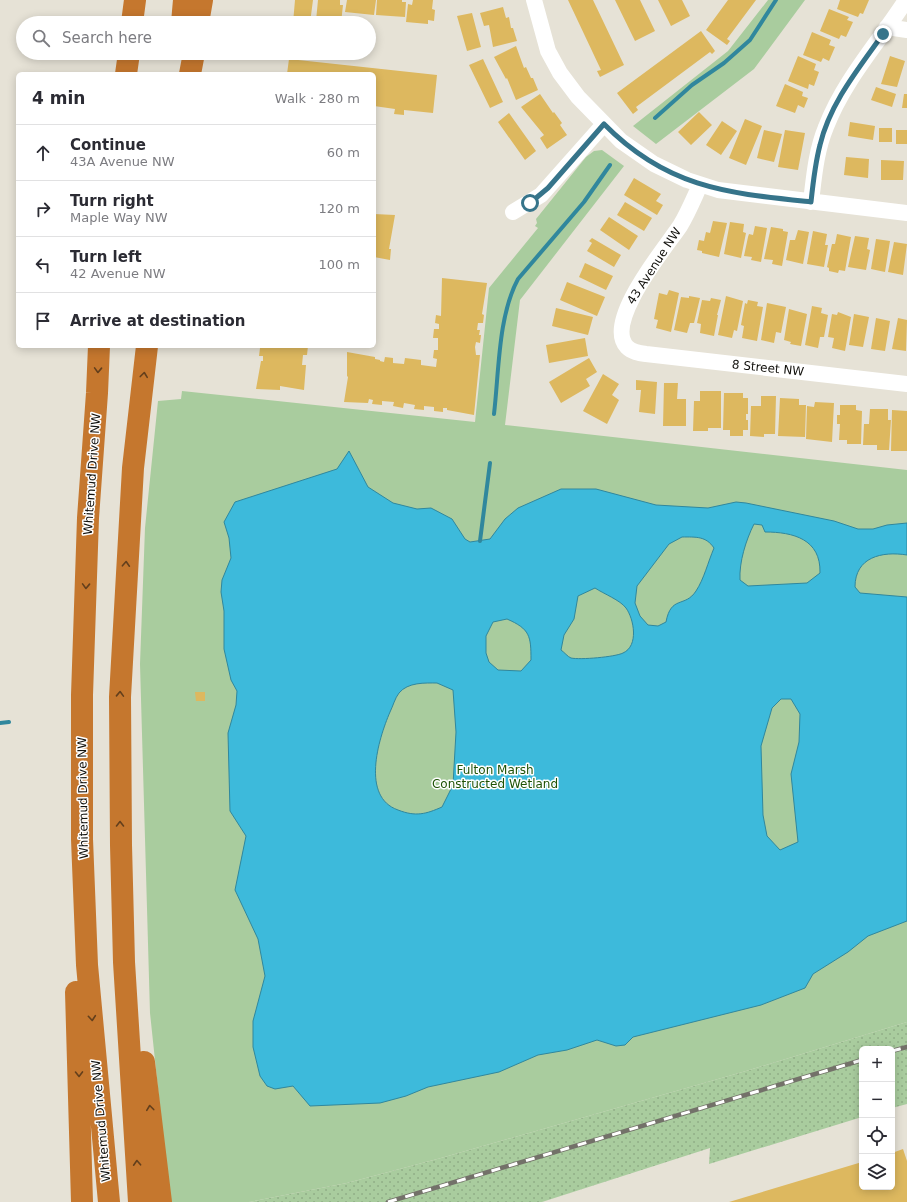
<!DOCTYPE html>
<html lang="en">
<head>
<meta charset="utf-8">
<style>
	:root { --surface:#fff; --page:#f7f7f7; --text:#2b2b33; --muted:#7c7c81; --line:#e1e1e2 }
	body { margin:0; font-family:"DejaVu Sans",sans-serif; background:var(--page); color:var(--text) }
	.controls { position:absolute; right:12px; bottom:12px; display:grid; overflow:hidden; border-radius:6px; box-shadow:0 2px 10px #0003 }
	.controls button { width:36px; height:36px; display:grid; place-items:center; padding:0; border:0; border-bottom:1px solid var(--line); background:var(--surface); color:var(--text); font:20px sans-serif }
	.stop { position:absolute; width:12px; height:12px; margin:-9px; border:3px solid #36748a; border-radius:50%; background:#fff }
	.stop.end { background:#36748a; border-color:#fff; box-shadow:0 1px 4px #0008 }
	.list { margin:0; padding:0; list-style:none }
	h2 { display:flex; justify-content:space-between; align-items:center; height:52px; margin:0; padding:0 16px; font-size:17px }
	h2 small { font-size:13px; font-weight:400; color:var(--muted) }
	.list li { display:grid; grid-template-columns:26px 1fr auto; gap:12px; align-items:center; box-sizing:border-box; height:56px; padding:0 16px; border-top:1px solid var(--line) }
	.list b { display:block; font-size:15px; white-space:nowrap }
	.list p { margin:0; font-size:13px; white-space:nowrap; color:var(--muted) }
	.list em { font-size:13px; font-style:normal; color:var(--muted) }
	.icon { flex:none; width:22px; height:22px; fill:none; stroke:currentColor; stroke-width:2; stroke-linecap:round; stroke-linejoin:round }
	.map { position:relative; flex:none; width:907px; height:1202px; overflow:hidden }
	.search { position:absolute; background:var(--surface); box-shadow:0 2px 10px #0003; left:16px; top:16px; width:360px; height:44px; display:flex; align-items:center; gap:10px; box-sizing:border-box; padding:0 14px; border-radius:22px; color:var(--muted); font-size:15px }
	.panel { position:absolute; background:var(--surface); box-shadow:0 2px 10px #0003; left:16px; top:72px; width:360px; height:276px; border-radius:6px }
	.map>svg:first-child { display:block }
</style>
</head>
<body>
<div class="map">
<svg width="907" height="1202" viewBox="0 0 907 1202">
	<defs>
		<pattern id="grass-dots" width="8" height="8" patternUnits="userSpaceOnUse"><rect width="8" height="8" fill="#a9cc9e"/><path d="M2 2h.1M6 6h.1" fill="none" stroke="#90ae87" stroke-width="1.8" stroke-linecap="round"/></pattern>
	</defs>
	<rect width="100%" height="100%" fill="#e6e2d6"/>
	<!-- grass -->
	<path fill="url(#grass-dots)" d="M 907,1022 L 907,1104 L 892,1108 L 892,1049 L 862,1049 L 862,1117 L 709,1164 L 710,1148 L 542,1202 L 249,1202 L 347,1183 L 441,1158 L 746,1071 Z"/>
	<!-- green -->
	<path fill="#a9cc9e" d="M 768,0 L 805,0 L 754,69 L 656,144 L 633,126 L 728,51 Z
		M 602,150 L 624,166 L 520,300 L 505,425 L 907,470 L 907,1022 L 746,1071 L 441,1158 L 347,1183 L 249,1202 L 170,1202 L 150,1013 L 140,664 L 145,528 L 158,401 L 181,399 L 182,391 L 475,422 L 489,288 L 538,228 L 535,226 L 537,223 L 536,219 L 586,157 L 594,151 Z"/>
	<!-- water -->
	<path fill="#3dbadb" stroke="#30879d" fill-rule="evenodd" d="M 349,451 L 368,487 L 393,503 L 417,509 L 431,508 L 452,519 L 465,539 L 470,542 L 490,539 L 505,519 L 518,508 L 561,489 L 596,489 L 656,505 L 708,508 L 736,502 L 746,503 L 834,521 L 858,529 L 873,529 L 887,525 L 907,523 L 907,555 C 882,551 855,557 855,587 L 860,593 L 907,597 L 907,921 L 868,936 L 848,952 L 813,974 L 805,988 L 761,1005 L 633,1037 L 625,1045 L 616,1046 L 597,1040 L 567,1050 L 538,1055 L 499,1072 L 428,1087 L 406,1096 L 380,1103 L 310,1106 L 293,1086 L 275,1089 L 267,1086 L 260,1076 L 253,1047 L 253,1021 L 265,976 L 258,939 L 235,890 L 246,836 L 230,811 L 228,733 L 236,705 L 237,691 L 231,680 L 224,649 L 224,611 L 221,592 L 222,580 L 231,558 L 229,538 L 224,522 L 235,502 L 337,469 ZM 754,524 L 762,525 L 765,532 C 793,532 821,539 820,573 L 807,583 L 748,586 L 740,580 C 739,562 746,540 754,524 ZM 682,537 C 696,537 706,536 714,548 C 708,562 704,579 696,591 C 685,608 671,595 666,622 L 658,626 L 648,625 L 640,616 L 635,603 L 637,586 L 669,544 ZM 595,588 C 604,594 620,600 626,608 C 634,619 639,646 623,653 C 615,657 580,660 571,658 C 568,657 564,652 561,650 L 564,635 L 574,619 L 578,596 ZM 507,619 C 530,629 531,636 531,660 L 521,671 L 498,670 L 489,662 L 486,653 L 486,636 L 493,622 ZM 437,683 L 453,690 L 456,732 L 453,785 L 442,807 C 426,814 416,817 398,810 C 361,797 378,740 390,712 C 393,706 395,698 399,693 C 408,682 425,683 437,683 ZM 781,699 L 791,699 L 800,714 L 799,742 L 791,774 L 798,842 L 780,850 L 767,836 L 763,815 L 761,746 L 772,708 Z"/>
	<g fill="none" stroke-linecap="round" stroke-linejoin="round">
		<!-- stream -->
		<path stroke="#30879d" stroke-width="4" d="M 655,118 L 692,85 L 724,63 L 750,40 L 776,0
			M 494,414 C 499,372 498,316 518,279 L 584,202 L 610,165
			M 480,541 L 490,463
			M 0,723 L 9,722"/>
	</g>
	<!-- building -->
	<path fill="#ddb85f" d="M 295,0 L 313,0 L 310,23 L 293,23 Z
		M 318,0 L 340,0 L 340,5 L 343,5 L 341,23 L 316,21 Z
		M 347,0 L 376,0 L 374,15 L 345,12 Z
		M 377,0 L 402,0 L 402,2 L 406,2 L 405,17 L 376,15 Z
		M 413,0 L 433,0 L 432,9 L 435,10 L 434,21 L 428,20 L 428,24 L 406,22 L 408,4 L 412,5 Z
		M 568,0 L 593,0 L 624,65 L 600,77 L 597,71 L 601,70 Z
		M 615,0 L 640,0 L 655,31 L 635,41 Z
		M 658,0 L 682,0 L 690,16 L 671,26 Z
		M 728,0 L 756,0 L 727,39 L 730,41 L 727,45 L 706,30 Z
		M 840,0 L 869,0 L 863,14 L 860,13 L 858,17 L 837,9 Z
		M 503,7 L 506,18 L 509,17 L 511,28 L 513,28 L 517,41 L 493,47 L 489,25 L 484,26 L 480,13 Z
		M 829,9 L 849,17 L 847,20 L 853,22 L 846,37 L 841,35 L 839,39 L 820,31 Z
		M 472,13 L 481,47 L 467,51 L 457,16 Z
		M 701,31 L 715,51 L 712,54 L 710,52 L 636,107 L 638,110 L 633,114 L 617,93 Z
		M 812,32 L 831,40 L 829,45 L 835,47 L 829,61 L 823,58 L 821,62 L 803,55 Z
		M 516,46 L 524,68 L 526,67 L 531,78 L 533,78 L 538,90 L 516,100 L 507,78 L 506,79 L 494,57 Z
		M 798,56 L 816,64 L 814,70 L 819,72 L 814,86 L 809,84 L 808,89 L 788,81 Z
		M 890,56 L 905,61 L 897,87 L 881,84 Z
		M 289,59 L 437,75 L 433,113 L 404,110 L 404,115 L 394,114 L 395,109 L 374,106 L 374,74 L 287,74 Z
		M 483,59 L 503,102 L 490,108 L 469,65 Z
		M 785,84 L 803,92 L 802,96 L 808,98 L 804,108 L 798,105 L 795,113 L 776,106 Z
		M 876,87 L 896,94 L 892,107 L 871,100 Z
		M 540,94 L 553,113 L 554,112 L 562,123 L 560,125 L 567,135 L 547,149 L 540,138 L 544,135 L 521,107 Z
		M 904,94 L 907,94 L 907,108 L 902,108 Z
		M 699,112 L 712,125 L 691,145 L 678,132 Z
		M 509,113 L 536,151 L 525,160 L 498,122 Z
		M 745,119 L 762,126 L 746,165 L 729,158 Z
		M 722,121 L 737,131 L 721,155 L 706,145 Z
		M 850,122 L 875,126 L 873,140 L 848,136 Z
		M 879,128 L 892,128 L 892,142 L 879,142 Z
		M 764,130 L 782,134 L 774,162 L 757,158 Z
		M 785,130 L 805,133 L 798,170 L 778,167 Z
		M 896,130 L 907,130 L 907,144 L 896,144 Z
		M 846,157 L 869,159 L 868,178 L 844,175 Z
		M 881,160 L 904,161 L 903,180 L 881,180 Z
		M 634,178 L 661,194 L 656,201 L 663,205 L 657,215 L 624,195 Z
		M 625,202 L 652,218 L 644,231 L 617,215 Z
		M 374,214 L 395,215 L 389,249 L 391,249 L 390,260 L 374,257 Z
		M 609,217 L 638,236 L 629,250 L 600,230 Z
		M 713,221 L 727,223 L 719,257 L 702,253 L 702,251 L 697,250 L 699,240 L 704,241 L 706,232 L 710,233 Z
		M 730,222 L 744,224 L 743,232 L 746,233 L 741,258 L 724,254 Z
		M 755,226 L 767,228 L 761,262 L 751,260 L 752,257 L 744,256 L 748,237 L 749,234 L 753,235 Z
		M 771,227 L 783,229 L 783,231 L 788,232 L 782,266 L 772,264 L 773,260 L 764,259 Z
		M 798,230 L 809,232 L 803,264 L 786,260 L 790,240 L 795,240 Z
		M 813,231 L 827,234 L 825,245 L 828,245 L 824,267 L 807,264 Z
		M 837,234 L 851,237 L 845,271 L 839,270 L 838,273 L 829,271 L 829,268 L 827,267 L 832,244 L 835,244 Z
		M 855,236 L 869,238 L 867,249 L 870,250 L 866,270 L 848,267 Z
		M 592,238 L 621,255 L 614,267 L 587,251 L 592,243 L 589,241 Z
		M 876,239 L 890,241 L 885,272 L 871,269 Z
		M 894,242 L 907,244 L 903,275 L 888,272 Z
		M 585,263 L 613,276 L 606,290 L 579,277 Z
		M 442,278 L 487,283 L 482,314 L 484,315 L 483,323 L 478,323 L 477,330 L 480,330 L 479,335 L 481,335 L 480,343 L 476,342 L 475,347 L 476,355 L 480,355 L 474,415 L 447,410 L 447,408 L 443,408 L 443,412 L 434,411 L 434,407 L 424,406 L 424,410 L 414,409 L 415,405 L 404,403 L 403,408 L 393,406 L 394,402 L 382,401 L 382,405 L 372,404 L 373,400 L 369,399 L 368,403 L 344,402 L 348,377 L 347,376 L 347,352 L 375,357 L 375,359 L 380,360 L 380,361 L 384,362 L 385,357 L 393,358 L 393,363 L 404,364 L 405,358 L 421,360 L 421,365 L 436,367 L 437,359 L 433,358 L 434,350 L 438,350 L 438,338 L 433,338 L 434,329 L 439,329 L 439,324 L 435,323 L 436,315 L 441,316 Z
		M 567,282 L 605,297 L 597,316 L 560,300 Z
		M 669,290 L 679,293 L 671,332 L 656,328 L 658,320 L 654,319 L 659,293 L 667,295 Z
		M 689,296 L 700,298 L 694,323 L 690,323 L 687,333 L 674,330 L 681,297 L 689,298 Z
		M 726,296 L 743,301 L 737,331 L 734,330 L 732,338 L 718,335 Z
		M 711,298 L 721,300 L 717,315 L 718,315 L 714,336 L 700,333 L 701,324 L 697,323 L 702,300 L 710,301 Z
		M 748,300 L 758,302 L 757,306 L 763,307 L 757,341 L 742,338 L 744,326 L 741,325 L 745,303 L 747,304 Z
		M 767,303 L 786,307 L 781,333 L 776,332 L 774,343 L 761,340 Z
		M 812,306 L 822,308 L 821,313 L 828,315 L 824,337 L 820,337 L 818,348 L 805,345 Z
		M 556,308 L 593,317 L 588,335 L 552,326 Z
		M 789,309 L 807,314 L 801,346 L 790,344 L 791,342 L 784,340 Z
		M 838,312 L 851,317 L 845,351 L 832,348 L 834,338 L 828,337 L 832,314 L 837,315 Z
		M 854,314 L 869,317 L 863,347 L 849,345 Z
		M 876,318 L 890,321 L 885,351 L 871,349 Z
		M 898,318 L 907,320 L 906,351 L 892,349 Z
		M 585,338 L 588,356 L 549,363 L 546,345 Z
		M 265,346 L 308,346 L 307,355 L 303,355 L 302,365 L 306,365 L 304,390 L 280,386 L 280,390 L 256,389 L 261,361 L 263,361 L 263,356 L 259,356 L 260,348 L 264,348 Z
		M 589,358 L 597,372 L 586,379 L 590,386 L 561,403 L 549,382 Z
		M 603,374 L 619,384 L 612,395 L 619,400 L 607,424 L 583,411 Z
		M 636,380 L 657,382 L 655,414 L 639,412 L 641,390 L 636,390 Z
		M 664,383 L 678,383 L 677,399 L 686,399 L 686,426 L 663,426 Z
		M 700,391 L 721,391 L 721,428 L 708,428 L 708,431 L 693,431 L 694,401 L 700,401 Z
		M 724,393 L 743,393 L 743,398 L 748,398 L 748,414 L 746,414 L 746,420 L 748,420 L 748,430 L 743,430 L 743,436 L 730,436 L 730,430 L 723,430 Z
		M 761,396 L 776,396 L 775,434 L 764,434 L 764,437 L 750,436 L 751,406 L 761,406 Z
		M 780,398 L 799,399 L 799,405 L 806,405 L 805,437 L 778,436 Z
		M 815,402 L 834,403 L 832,442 L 806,439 L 807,406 L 814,407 Z
		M 840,405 L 856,405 L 856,410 L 862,411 L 861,444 L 847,444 L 847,440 L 839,440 L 840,424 L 837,424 L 837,415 L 840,415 Z
		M 870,409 L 888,409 L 888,420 L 891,420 L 889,450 L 877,450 L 877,445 L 863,445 L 864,424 L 869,424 Z
		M 892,410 L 907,411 L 907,451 L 891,451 Z
		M 195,692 L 205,692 L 205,701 L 196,701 Z
		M 903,1149 L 907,1161 L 907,1202 L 729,1202 L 862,1162 L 862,1187 L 892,1187 L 892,1153 Z"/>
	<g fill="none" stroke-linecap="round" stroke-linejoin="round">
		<!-- minor -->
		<path stroke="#fff" stroke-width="16" d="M 534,0 L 548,51 L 560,73 L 578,97 L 621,141 L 654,164 L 687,180 L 718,190 L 907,213
			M 887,27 L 907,30
			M 700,185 C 694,198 688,213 680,226 C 666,247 603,322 627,347 C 632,352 639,353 646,354 L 907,384
			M 811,202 C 814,177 816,151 826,127 C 844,80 879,42 906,0
			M 513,212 L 541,195 L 604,124"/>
		<!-- highway -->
		<path stroke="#c5772e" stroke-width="22" d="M 132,23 L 135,0
			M 182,23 L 184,0
			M 198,23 L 202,0
			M 126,74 L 129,53
			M 190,74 L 194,53
			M 99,346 L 97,393 L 88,518 L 82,695 L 82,839 L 87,965 L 109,1202
			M 76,992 L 82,1202
			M 144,1062 L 161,1202
			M 139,1202 L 124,962 L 121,845 L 120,697 L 133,468 L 147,346"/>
		<!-- rail casing -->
		<g stroke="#737169" stroke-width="4.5">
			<path id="rail" d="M 892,1051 L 907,1047
				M 388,1202 L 862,1060"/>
		</g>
		<!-- rail -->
		<use href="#rail" stroke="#fff" stroke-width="3" stroke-dasharray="9" stroke-linecap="butt"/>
	</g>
	<!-- one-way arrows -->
	<defs><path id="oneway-chevron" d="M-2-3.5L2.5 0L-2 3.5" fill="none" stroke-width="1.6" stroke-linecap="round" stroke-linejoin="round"/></defs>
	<g stroke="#633f1c">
		<use href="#oneway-chevron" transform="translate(98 370) rotate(92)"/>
		<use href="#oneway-chevron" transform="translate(144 375) rotate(-83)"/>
		<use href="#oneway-chevron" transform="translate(126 564) rotate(-87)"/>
		<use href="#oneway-chevron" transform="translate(86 586) rotate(92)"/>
		<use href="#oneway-chevron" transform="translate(120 694) rotate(-88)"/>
		<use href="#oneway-chevron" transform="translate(120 824) rotate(-90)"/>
		<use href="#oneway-chevron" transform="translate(92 1018) rotate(85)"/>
		<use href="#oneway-chevron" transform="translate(79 1074) rotate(89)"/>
		<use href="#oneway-chevron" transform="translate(150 1108) rotate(-97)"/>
		<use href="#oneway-chevron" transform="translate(137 1163) rotate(-93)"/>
	</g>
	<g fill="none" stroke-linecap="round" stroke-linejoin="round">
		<!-- route -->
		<path stroke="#36748a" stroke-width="5" d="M 530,203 L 548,188 L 604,124 C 667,188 727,193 811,202 C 813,183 815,164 820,145 C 830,103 859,68 883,34"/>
	</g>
	<g text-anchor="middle" stroke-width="3" stroke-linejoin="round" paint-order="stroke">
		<!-- street labels -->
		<g font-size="12" fill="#12110d" stroke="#fff">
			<text transform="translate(654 266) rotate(-57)" y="4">43 Avenue NW</text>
			<text transform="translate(768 368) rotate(6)" y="4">8 Street NW</text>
			<text transform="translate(92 474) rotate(-86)" y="4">Whitemud Drive NW</text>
			<text transform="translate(83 798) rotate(-91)" y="4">Whitemud Drive NW</text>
			<text transform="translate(101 1121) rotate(-95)" y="4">Whitemud Drive NW</text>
		</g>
		<!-- park labels -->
		<g font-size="12" fill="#1e5306" stroke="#fff">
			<text x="495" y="774">Fulton Marsh<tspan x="495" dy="14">Constructed Wetland</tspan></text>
		</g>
	</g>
</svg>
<div class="controls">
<button>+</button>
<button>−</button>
<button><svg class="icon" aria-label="locate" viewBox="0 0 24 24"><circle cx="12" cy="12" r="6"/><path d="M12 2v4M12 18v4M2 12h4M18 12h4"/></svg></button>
<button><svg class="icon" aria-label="layers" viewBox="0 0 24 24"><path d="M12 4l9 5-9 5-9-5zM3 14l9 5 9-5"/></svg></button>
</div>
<div class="stop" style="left:530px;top:203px"></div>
<div class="stop end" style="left:883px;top:34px"></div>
<div class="search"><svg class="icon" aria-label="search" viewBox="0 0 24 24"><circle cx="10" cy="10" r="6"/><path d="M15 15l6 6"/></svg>Search here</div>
<section class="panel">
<h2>4 min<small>Walk · 280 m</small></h2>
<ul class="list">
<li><svg class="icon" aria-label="ahead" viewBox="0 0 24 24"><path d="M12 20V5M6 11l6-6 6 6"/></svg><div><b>Continue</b><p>43A Avenue NW</p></div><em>60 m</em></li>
<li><svg class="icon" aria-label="right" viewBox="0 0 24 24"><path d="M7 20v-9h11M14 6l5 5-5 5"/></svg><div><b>Turn right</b><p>Maple Way NW</p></div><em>120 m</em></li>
<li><svg class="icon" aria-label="left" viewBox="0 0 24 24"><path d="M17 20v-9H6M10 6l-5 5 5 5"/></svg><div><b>Turn left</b><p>42 Avenue NW</p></div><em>100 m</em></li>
<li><svg class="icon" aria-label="arrive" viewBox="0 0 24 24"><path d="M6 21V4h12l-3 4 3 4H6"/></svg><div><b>Arrive at destination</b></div></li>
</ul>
</section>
</div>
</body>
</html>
